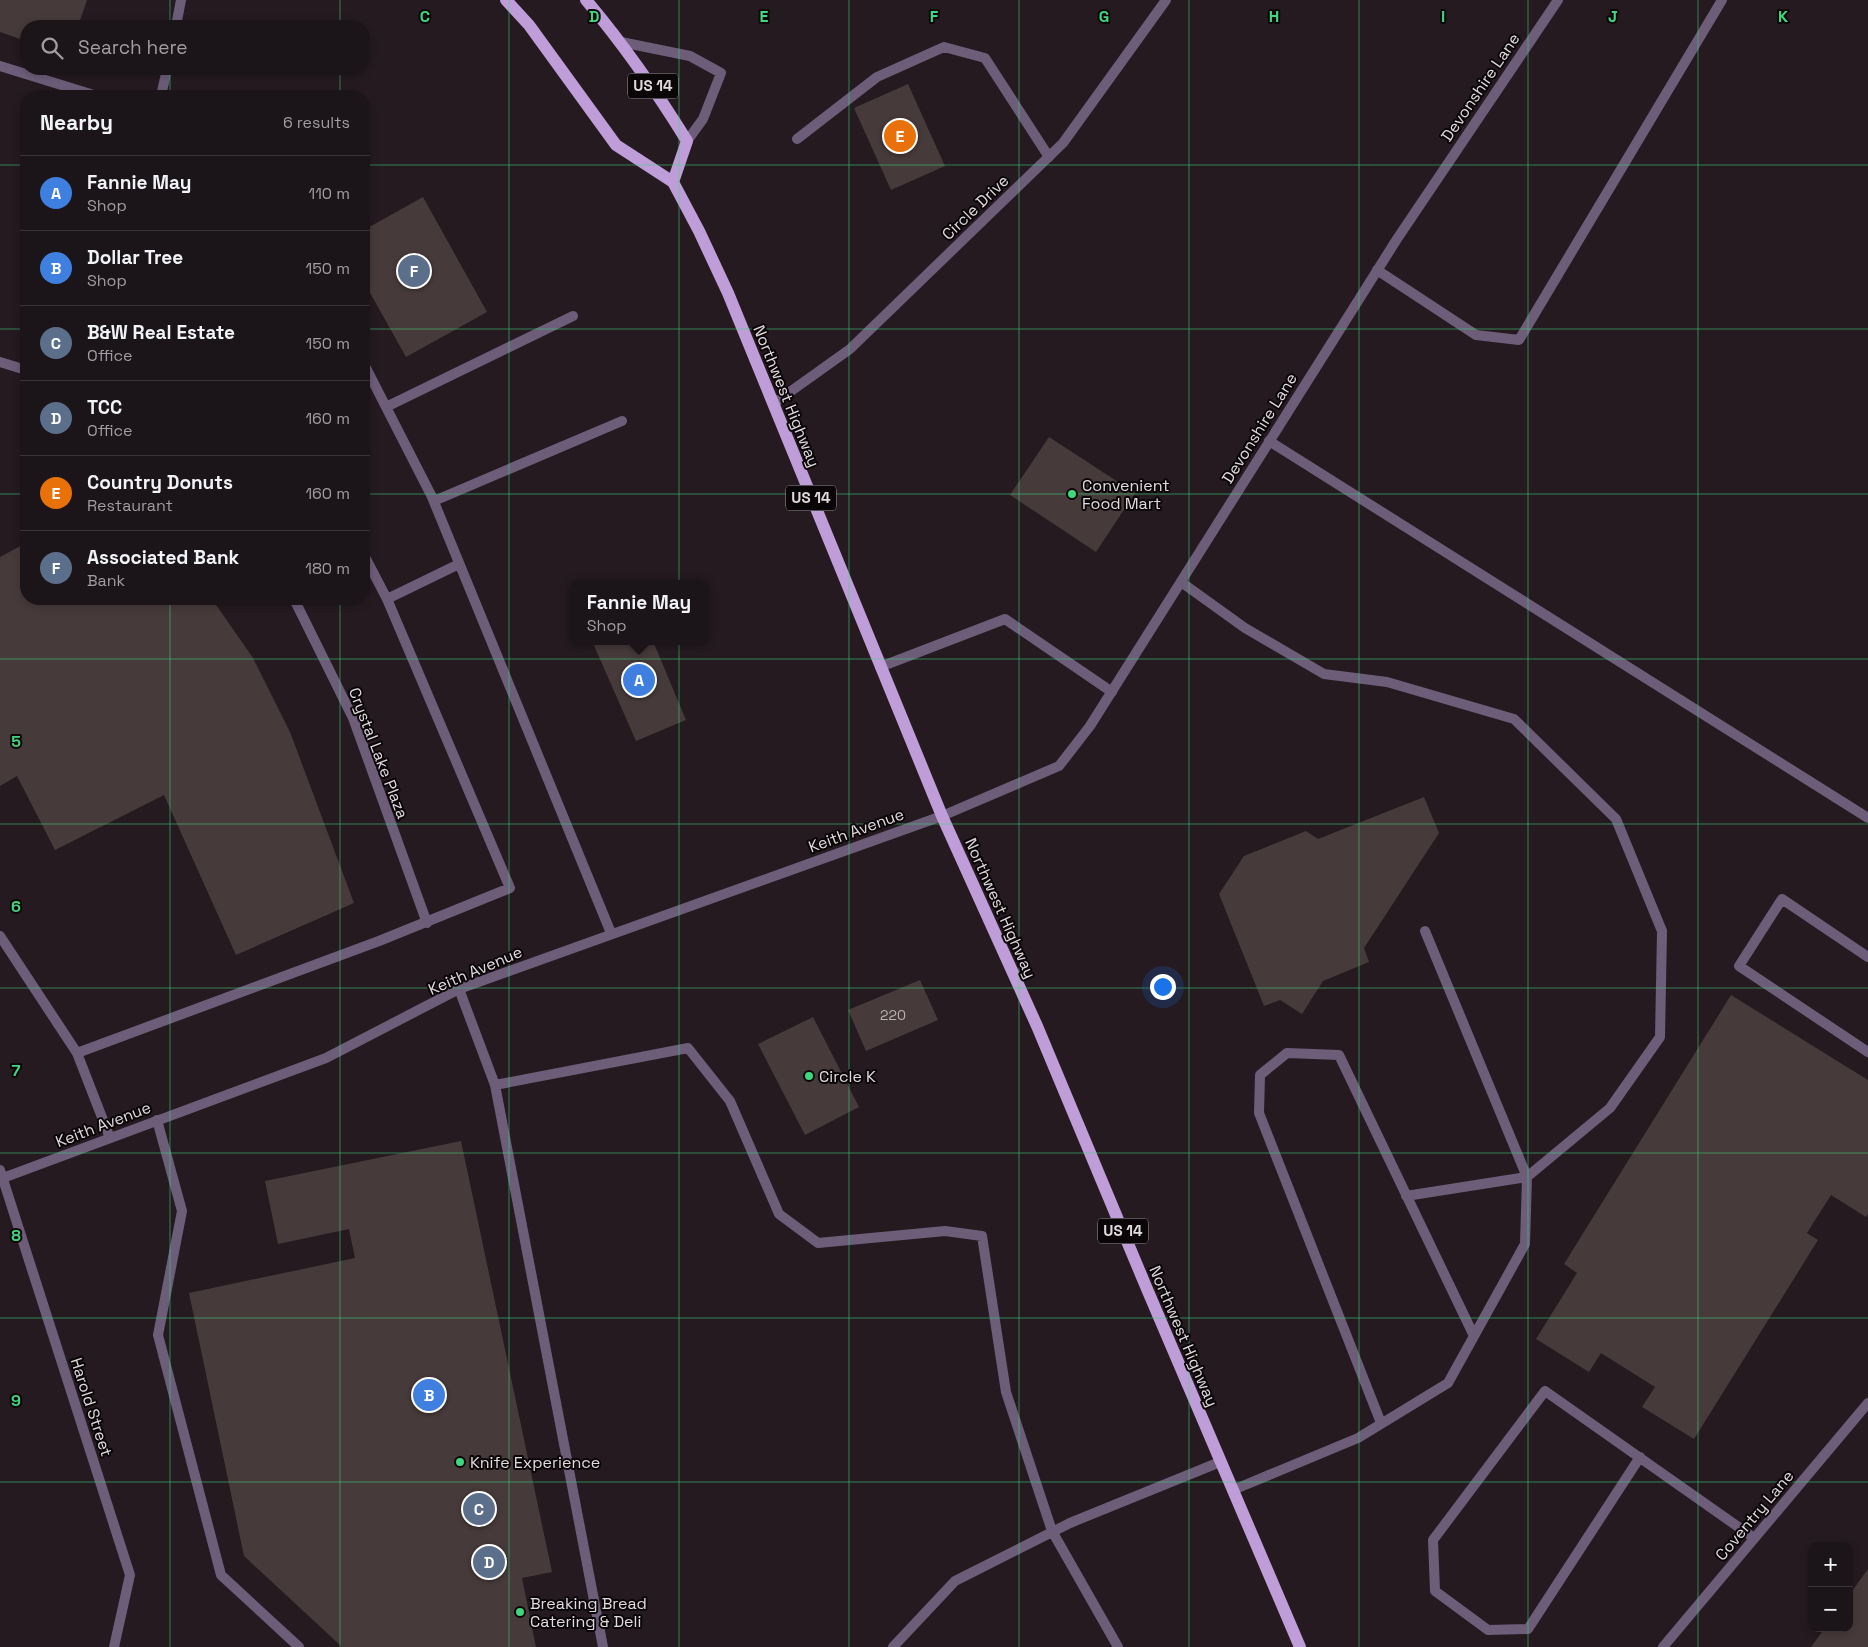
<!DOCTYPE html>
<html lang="en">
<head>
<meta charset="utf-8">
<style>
	:root { --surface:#1b1418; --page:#282125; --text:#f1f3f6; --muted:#a09ea2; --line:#393337; --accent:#3fd77d }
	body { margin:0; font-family:"Space Grotesk",sans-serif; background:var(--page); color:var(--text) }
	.controls { position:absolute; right:15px; bottom:15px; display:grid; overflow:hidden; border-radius:10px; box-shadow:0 2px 8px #0003 }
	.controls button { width:45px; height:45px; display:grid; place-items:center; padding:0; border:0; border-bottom:1px solid var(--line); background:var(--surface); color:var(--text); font:25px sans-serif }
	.you { position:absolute; left:1162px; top:986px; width:18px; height:18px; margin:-12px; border:4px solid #fff; border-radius:50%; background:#1a73e8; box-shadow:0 0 0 8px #1a73e833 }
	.badge { display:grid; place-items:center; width:32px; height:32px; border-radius:50%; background:var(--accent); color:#fff; font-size:16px; font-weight:700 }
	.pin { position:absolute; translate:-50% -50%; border:2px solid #fff; box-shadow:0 1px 5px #0006 }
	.popup { position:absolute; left:569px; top:580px; width:140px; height:65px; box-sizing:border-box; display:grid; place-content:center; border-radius:10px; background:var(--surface); filter:drop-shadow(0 1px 4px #0005); font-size:16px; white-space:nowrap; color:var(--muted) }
	.popup b { font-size:19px; color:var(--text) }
	.popup::after { content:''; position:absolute; left:50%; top:100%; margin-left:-10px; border:10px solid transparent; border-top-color:var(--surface) }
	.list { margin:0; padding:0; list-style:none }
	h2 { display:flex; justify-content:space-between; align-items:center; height:65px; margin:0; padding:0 20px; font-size:21px }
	h2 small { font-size:16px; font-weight:400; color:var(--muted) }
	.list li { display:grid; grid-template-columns:32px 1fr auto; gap:15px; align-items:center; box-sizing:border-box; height:75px; padding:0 20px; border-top:1px solid var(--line) }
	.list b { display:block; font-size:19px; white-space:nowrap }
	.list p { margin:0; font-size:16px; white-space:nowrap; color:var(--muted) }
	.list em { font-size:16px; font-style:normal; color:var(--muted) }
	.icon { flex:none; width:28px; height:28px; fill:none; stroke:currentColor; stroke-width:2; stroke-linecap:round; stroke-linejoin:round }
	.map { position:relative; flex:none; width:1868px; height:1647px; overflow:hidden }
	.search { position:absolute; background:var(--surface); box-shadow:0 2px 8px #0003; left:20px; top:20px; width:350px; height:55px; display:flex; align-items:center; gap:12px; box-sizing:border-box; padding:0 18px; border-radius:20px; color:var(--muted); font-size:19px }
	.panel { position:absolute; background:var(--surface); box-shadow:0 2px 8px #0003; left:20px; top:90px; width:350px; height:515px; border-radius:20px }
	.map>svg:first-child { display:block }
</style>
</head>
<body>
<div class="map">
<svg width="1868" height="1647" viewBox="0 0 1868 1647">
	<rect width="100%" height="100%" fill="#241a20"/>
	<!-- building -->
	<path fill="#473a3a" d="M 0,0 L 87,0 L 78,26 L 26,26 L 26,41 L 0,32 Z
		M 908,84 L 945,166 L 891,190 L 854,108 Z
		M 423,197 L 487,312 L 406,357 L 364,282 L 364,230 Z
		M 1049,437 L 1135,493 L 1096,552 L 1010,495 Z
		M 26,543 L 26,599 L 212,599 L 253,658 L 290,732 L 354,903 L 236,955 L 164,795 L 55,850 L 17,776 L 0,786 L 0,557 Z
		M 592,641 L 653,641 L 686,720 L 636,741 Z
		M 1424,797 L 1439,833 L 1364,948 L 1369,962 L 1323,981 L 1302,1014 L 1280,1000 L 1264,1006 L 1219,894 L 1244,856 L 1306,831 L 1318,839 Z
		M 920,980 L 938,1020 L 866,1051 L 848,1010 Z
		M 1731,995 L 1868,1080 L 1868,1214 L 1866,1217 L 1831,1195 L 1807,1233 L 1818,1240 L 1694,1439 L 1642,1407 L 1655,1387 L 1601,1353 L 1589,1372 L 1536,1339 L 1577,1273 L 1564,1264 Z
		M 813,1017 L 859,1107 L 805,1135 L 758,1044 Z
		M 461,1141 L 552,1572 L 522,1578 L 536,1647 L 342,1647 L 244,1556 L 189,1293 L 355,1258 L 349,1229 L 278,1244 L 265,1181 Z
		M 1868,1569 L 1868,1647 L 1811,1647 L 1825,1628 L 1849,1628 L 1849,1595 Z"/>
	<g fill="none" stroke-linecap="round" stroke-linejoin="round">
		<!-- service -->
		<path stroke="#6d5d79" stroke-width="10" d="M 176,26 L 181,0
			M 621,42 L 690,56 L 721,73 L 703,119 L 687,141
			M 0,66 L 97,96
			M 161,96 L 167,69
			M 797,139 L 877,77 L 944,47 L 985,58 L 1049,157
			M 1377,270 L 1476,335 L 1519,340 L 1722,0
			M 0,362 L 26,370
			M 364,364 L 432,497 L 611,933
			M 386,407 L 573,316
			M 1269,441 L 1868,818
			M 434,501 L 622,421
			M 1181,582 L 1245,628 L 1324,674 L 1387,682 L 1514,719 L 1616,819 L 1662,931 L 1660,1037 L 1610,1108 L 1527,1177 L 1525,1244 L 1448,1383 L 1358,1438 L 1233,1490
			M 294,599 L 353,718 L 427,923
			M 387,599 L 459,564
			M 880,667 L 1005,619 L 1112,692
			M 0,936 L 77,1053 L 110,1138
			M 1868,957 L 1782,899 L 1739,966 L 1868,1052
			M 459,989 L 495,1085 L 603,1647
			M 77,1053 L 379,941 L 510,888 L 387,599 L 364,555
			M 495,1085 L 688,1048 L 730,1101 L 779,1214 L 818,1243 L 945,1231 L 982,1236 L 1006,1392 L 1052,1531 L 1118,1647
			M 157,1120 L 182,1211 L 158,1335 L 221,1575 L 299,1647
			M 1406,1196 L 1527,1177 L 1425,931
			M 1381,1423 L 1259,1113 L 1260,1075 L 1287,1053 L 1339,1055 L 1474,1336
			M 1640,1457 L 1528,1629 L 1488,1630 L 1435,1591 L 1433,1540 L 1545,1391 L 1754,1538
			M 893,1647 L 955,1581 L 1070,1523 L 1220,1462"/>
		<!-- minor -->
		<path stroke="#6d5d79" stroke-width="10" d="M 773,404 L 850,349 L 1063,143 L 1166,0
			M 0,1170 L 130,1575 L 114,1647
			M 0,1179 L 326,1058 L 459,989 L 942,816 L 1059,766 L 1090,726 L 1397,239 L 1558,0
			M 1663,1647 L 1868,1403"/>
		<!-- primary -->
		<path stroke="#be9dd8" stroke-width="12" d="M 506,0 L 529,25 L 616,145 L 673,182 L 699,231 L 728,293 L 942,816 L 1037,1026 L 1147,1289 L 1300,1647
			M 586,0 C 624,45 656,91 687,141 L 673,182"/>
	</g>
	<!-- grid -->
	<path fill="none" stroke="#3fd77d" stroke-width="1" stroke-opacity="0.55" d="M 170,0 L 170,26M 340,0 L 340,26M 509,0 L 509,1647M 679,0 L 679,1647M 849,0 L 849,1647M 1019,0 L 1019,1647M 1189,0 L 1189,1647M 1359,0 L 1359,1647M 1528,0 L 1528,1647M 1698,0 L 1698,1647M 170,69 L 170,96M 340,69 L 340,96M 0,165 L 26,165M 364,165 L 1868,165M 0,329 L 26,329M 364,329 L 1868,329M 0,494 L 26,494M 364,494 L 1868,494M 170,599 L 170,1647M 340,599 L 340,1647M 0,659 L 1868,659M 0,824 L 1868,824M 0,988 L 1868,988M 0,1153 L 1868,1153M 0,1318 L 1868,1318M 0,1482 L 1868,1482"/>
	<!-- markers -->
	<g fill="#3fd77d" stroke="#0a0608" stroke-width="2">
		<circle cx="1072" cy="494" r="5"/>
		<circle cx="809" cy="1076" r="5"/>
		<circle cx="460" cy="1462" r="5"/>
		<circle cx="520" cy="1612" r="5"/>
	</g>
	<g text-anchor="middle" stroke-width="4" stroke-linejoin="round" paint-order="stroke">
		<!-- number labels -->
		<g font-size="14" fill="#bab2b5">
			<text x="893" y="1020">220</text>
		</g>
		<!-- shield labels -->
		<g fill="#0a0608" stroke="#a09a9e" stroke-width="1">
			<rect x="628" y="73.5" width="50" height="25" rx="4"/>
			<rect x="786" y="485.5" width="50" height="25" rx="4"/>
			<rect x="1098" y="1218.5" width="50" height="25" rx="4"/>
		</g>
		<g font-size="15" font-weight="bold" fill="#e1dade">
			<text x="653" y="91">US 14</text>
			<text x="811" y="503">US 14</text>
			<text x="1123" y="1236">US 14</text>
		</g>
		<!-- street labels -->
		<g font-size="16" fill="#e1dade" stroke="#0a0608">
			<text transform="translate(1480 87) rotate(-56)" y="6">Devonshire Lane</text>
			<text transform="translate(975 207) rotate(-44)" y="6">Circle Drive</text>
			<text transform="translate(787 396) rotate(68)" y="6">Northwest Highway</text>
			<text transform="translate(1259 428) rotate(-58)" y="6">Devonshire Lane</text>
			<text transform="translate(379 753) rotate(69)" y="6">Crystal Lake Plaza</text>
			<text transform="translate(856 830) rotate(-20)" y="6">Keith Avenue</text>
			<text transform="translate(1001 908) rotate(66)" y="6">Northwest Highway</text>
			<text transform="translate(475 970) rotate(-23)" y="6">Keith Avenue</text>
			<text transform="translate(103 1124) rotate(-21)" y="6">Keith Avenue</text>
			<text transform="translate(1184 1336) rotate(67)" y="6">Northwest Highway</text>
			<text transform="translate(92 1407) rotate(72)" y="6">Harold Street</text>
			<text transform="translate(1754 1515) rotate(-50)" y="6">Coventry Lane</text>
		</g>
		<!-- poi labels -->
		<g font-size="16" fill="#e1dade" stroke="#0a0608" text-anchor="start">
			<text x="1082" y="491">Convenient<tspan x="1082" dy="18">Food Mart</tspan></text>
			<text x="819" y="1082">Circle K</text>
			<text x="470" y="1468">Knife Experience</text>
			<text x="530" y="1609">Breaking Bread<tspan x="530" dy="18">Catering &amp; Deli</tspan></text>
		</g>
	</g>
	<g font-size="16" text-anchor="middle" font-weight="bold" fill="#3fd77d" stroke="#0a0608" stroke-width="4" stroke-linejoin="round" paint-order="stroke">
		<text x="425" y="22">C</text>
		<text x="594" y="22">D</text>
		<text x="764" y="22">E</text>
		<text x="934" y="22">F</text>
		<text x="1104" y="22">G</text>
		<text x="1274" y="22">H</text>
		<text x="1443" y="22">I</text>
		<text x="1613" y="22">J</text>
		<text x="1783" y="22">K</text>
		<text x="16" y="747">5</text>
		<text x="16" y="912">6</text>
		<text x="16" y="1076">7</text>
		<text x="16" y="1241">8</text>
		<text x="16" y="1406">9</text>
	</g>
</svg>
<div class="controls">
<button>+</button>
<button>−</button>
</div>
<div class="you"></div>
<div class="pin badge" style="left:639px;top:680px;background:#3f7fe0">A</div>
<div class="popup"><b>Fannie May</b>Shop</div>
<div class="pin badge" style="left:429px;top:1395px;background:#3f7fe0">B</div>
<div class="pin badge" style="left:479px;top:1509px;background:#5c6f8a">C</div>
<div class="pin badge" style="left:489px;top:1562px;background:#5c6f8a">D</div>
<div class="pin badge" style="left:900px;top:136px;background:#e8710a">E</div>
<div class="pin badge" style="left:414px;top:271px;background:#5c6f8a">F</div>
<div class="search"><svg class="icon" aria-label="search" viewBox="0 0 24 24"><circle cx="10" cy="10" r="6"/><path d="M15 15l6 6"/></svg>Search here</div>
<section class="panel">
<h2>Nearby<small>6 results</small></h2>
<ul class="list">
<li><span class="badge" style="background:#3f7fe0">A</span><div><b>Fannie May</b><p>Shop</p></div><em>110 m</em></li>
<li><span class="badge" style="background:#3f7fe0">B</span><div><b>Dollar Tree</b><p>Shop</p></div><em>150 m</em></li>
<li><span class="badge" style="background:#5c6f8a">C</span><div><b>B&amp;W Real Estate</b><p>Office</p></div><em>150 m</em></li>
<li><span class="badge" style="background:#5c6f8a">D</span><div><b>TCC</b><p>Office</p></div><em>160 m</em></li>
<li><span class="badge" style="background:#e8710a">E</span><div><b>Country Donuts</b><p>Restaurant</p></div><em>160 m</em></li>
<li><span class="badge" style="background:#5c6f8a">F</span><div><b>Associated Bank</b><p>Bank</p></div><em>180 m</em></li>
</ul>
</section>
</div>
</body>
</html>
